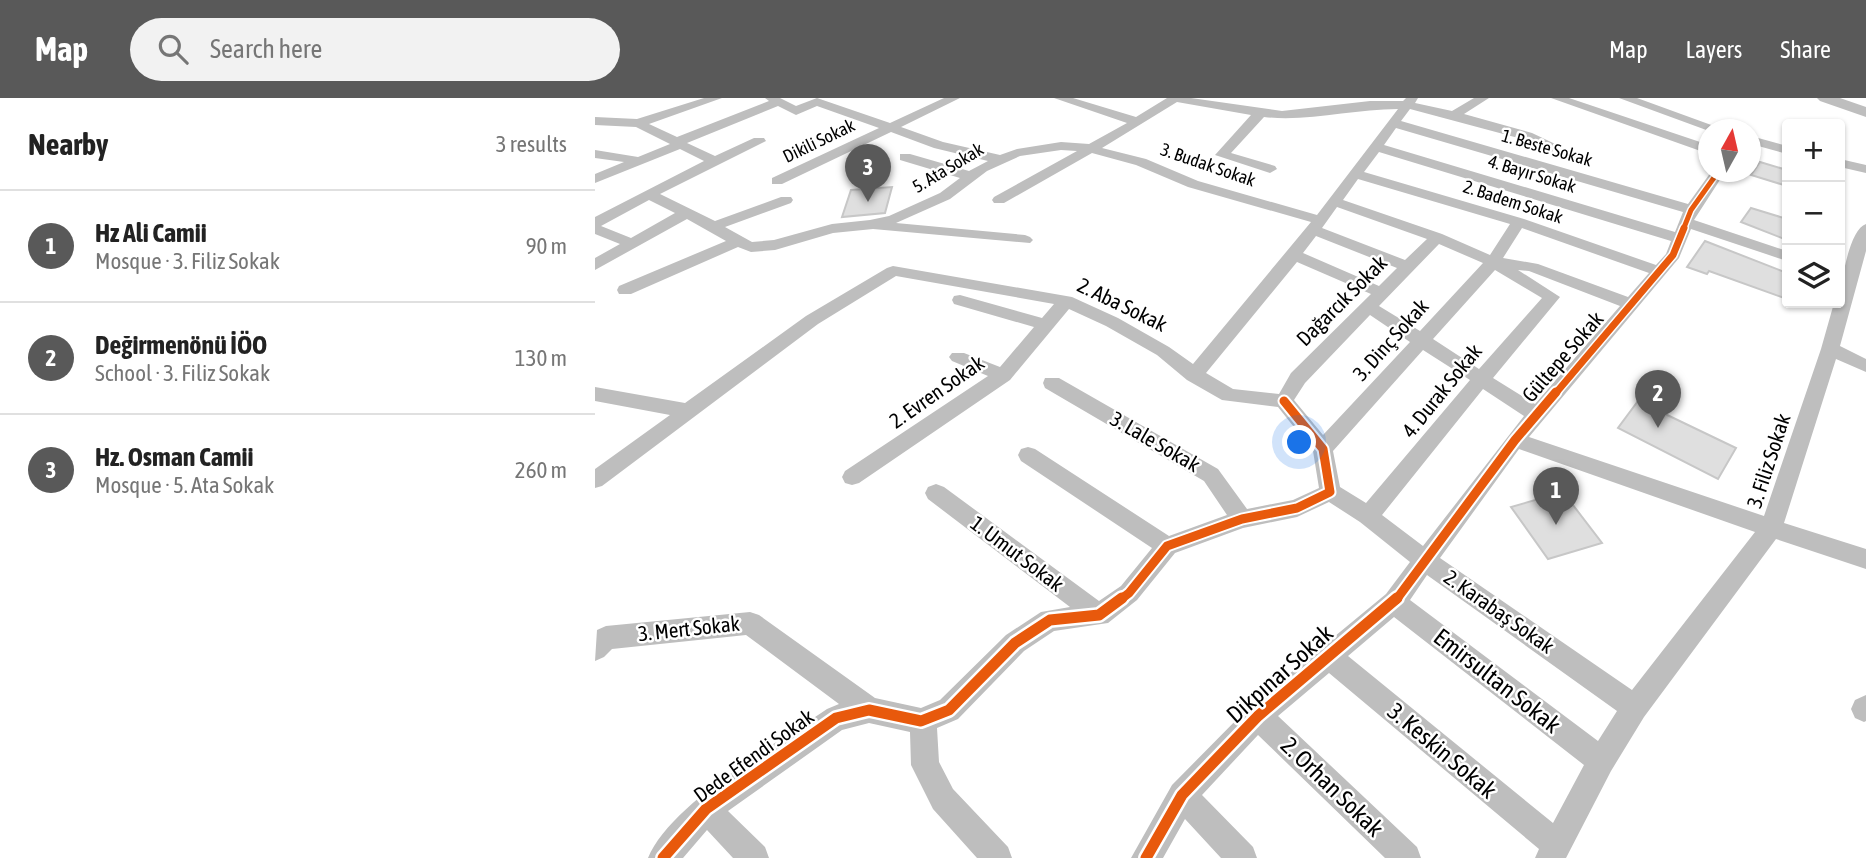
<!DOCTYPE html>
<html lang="en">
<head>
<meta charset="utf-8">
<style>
	:root { --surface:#fff; --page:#f2f2f2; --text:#222; --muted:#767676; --line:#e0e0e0; --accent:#595959 }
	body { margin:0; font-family:"Asap Condensed",sans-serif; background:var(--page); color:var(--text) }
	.controls { position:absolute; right:21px; top:21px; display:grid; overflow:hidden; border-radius:7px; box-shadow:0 2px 5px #0004 }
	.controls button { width:63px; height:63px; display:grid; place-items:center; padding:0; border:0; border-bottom:2px solid var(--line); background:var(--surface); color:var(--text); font:35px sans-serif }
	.compass { position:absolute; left:1103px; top:21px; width:63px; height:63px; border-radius:50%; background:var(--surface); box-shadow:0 2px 5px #0004; rotate:8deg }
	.you { position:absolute; left:705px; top:345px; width:24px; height:24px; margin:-18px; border:5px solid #fff; border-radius:50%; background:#1a73e8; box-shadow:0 0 0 10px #1a73e833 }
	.badge { display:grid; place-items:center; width:46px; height:46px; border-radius:50%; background:var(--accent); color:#fff; font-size:23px; font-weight:700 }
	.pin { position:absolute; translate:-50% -58px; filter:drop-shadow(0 2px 4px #0008) }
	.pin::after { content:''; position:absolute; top:37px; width:24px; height:21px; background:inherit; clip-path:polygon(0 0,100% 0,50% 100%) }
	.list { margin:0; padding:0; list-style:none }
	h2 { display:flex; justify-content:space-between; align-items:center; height:91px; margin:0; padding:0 28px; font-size:30px }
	h2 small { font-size:23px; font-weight:400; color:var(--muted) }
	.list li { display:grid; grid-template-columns:46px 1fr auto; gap:21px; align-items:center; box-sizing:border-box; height:112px; padding:0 28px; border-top:2px solid var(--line) }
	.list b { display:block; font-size:26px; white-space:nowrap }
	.list p { margin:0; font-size:23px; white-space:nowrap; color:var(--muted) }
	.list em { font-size:23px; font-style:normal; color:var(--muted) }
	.icon { flex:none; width:38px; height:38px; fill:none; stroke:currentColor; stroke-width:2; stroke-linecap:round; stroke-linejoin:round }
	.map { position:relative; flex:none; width:1271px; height:760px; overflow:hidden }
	header { display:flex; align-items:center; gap:42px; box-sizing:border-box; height:98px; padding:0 35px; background:var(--accent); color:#fff }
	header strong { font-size:33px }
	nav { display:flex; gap:38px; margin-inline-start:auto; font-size:24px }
	.search { width:490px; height:63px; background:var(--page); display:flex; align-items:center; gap:18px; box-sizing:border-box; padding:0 24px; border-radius:38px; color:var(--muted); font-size:26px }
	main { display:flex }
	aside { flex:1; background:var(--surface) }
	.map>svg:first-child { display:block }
</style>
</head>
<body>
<header>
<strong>Map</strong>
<div class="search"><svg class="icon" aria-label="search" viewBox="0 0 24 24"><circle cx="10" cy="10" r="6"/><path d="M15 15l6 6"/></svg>Search here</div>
<nav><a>Map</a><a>Layers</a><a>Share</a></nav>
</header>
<main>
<aside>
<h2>Nearby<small>3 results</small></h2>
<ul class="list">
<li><span class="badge">1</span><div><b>Hz Ali Camii</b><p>Mosque · 3. Filiz Sokak</p></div><em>90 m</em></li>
<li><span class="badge">2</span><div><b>Değirmenönü İÖO</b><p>School · 3. Filiz Sokak</p></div><em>130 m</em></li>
<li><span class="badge">3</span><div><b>Hz. Osman Camii</b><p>Mosque · 5. Ata Sokak</p></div><em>260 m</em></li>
</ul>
</aside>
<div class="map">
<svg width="1271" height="760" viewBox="0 0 1271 760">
	<rect width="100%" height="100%" fill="#fff"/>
	<!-- building -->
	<path fill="#dfdfdf" stroke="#c7c7c7" stroke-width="2" d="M 1165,64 L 1192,72 L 1192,88 L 1156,77 Z
		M 297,89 L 290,115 L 247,119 L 256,92 Z
		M 1156,110 L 1192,121 L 1192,142 L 1146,124 Z
		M 1110,143 L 1192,175 L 1192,201 L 1114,173 L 1112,176 L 1092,169 Z
		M 1043,303 L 1141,350 L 1123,381 L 1023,330 Z
		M 968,394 L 1007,445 L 953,461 L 916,409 Z"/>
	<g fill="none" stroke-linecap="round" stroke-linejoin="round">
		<!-- minor -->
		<path fill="#bebebe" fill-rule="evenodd" d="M 109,0 L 127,0 L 54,26 L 82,39 L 174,3 L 170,0 L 185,0 L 201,8 L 222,0 L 295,25 L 349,0 L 365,0 L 306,29 L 348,44 L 405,57 L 422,51 L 466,44 L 494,46 L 532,25 L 459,0 L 478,0 L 541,19 L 572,0 L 596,0 L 687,13 L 775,3 L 808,3 L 811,0 L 823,0 L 820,5 L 857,13 L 879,0 L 894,0 L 869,16 L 937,35 L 975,53 L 975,59 L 965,59 L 927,41 L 815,11 L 806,23 L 1093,106 L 1116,74 L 1130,74 L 1099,122 L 1192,153 L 1192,163 L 1096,131 L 1084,160 L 934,339 L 1169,418 L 1226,251 L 1239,205 L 1245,205 C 1245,188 1254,131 1271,126 L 1271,153 L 1245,248 L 1271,261 L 1271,274 L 1241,261 L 1189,425 L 1271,451 L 1271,471 L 1181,441 L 1049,619 L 1016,673 L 971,760 L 940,760 L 944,751 L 734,575 L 683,618 L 822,749 L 826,760 L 790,760 L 663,637 L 607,697 L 658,749 L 662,760 L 626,760 L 590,721 L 568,760 L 536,760 L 577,687 L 654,609 L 791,496 L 815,464 L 765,424 L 734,404 L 702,419 L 648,430 L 580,455 L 542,502 L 513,525 L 459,533 L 429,553 L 363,621 L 342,630 L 344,664 L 358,691 L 413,749 L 417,760 L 382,760 L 338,711 L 316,667 L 315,634 L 274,625 L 247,632 L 133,713 L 170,749 L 174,760 L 138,760 L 112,732 L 88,760 L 53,760 C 75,706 182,645 232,611 L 244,606 L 151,537 L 17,551 L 9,559 L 0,563 L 2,532 L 11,528 L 155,514 L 164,517 L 280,600 L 326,610 L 345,602 L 411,537 L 446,514 L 475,509 L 333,401 L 330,395 L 333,389 L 341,386 L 349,389 L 504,503 L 526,488 L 557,450 L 426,363 L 423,357 L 426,351 L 433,349 L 440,351 L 574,438 L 632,417 L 609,383 L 450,290 L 448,285 L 450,280 L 464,280 L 623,371 L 652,411 L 698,402 L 724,390 L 718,353 L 683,309 L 627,302 L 592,282 L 562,257 L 511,228 L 474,211 L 415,282 L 264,385 L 257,387 L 250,385 L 247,379 L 250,373 L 393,278 L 357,263 L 354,259 L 357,255 L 369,255 L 405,269 L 439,229 L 359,206 L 357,202 L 359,198 L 365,197 L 447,220 L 459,206 L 301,178 L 223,226 L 7,388 L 0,390 L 0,371 L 75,317 L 0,303 L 0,289 L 90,305 L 211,218 L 292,170 L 298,168 L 477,199 L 523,220 L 574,249 L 598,266 L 716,124 L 593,89 L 541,67 L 497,55 L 409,105 L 399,105 L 397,102 L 399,99 L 482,53 L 466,52 L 425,58 L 392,73 L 355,101 L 301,125 L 430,137 L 435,139 L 438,142 L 435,145 L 278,131 L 238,135 L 180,152 L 156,154 L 143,149 L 36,196 L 24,196 L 22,192 L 24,188 L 131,143 L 92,121 L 0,172 L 0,160 L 25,146 L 0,136 L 0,119 L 109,63 L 85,51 L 0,85 L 0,76 L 29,64 L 0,60 L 0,52 L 43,59 L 75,46 L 41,29 L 0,27 L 0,19 L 42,21 ZM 582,4 L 656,17 L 620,57 L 675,75 L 682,71 L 680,68 L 636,55 L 669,19 C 713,24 758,11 803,11 L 722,117 L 603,83 L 551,61 L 507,50 ZM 183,8 L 201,17 L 222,8 L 284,30 L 177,80 L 177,86 L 187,86 L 296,34 L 339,50 L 393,63 L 374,73 L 315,56 L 305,56 L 305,62 L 365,80 L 345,95 L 294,118 L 275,122 L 237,126 L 179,142 L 157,144 L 130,129 L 196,105 L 198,102 L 196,99 L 186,99 L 120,123 L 65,96 L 171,43 L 169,40 L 159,40 L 120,58 L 92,45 ZM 801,30 L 1088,114 L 1080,134 L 789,47 ZM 784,54 L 1076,143 L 1071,156 L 1061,167 L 929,121 L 769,74 ZM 763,81 L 915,126 L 895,157 L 847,136 L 748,102 ZM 54,102 L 80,115 L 36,140 L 6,128 ZM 742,109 L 832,141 L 810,162 L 727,130 ZM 927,130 L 1054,175 L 1033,199 L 943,166 L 908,160 ZM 721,138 L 802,170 L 784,188 L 708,155 ZM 844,146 L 888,165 L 825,233 L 784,208 ZM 702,164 L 776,196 L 696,275 L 684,296 L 638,291 L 611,275 ZM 900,172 L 947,200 L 884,271 L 838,241 ZM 923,172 L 934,173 L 1025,208 L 940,306 L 898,280 L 965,199 ZM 775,217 L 815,244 L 728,337 L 699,302 L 710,285 ZM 828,252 L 875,282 L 771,405 L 745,389 L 738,353 ZM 888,291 L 929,318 L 828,448 L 787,417 ZM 924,351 L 1160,434 L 1037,592 L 845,460 ZM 832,477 L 1022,613 L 1003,643 L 815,502 ZM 799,519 L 989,667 L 958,725 L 753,558 Z
			M 956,0 L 974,0 L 1114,47 L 1114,56 Z
			M 1024,0 L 1042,0 L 1130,32 L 1114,33 Z
			M 1156,38 L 1192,48 L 1192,56 L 1156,46 Z
			M 1245,61 L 1271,67 L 1271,75 L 1245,69 Z
			M 1271,597 L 1271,623 L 1269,624 L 1260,620 L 1256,611 L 1260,602 Z"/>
		<!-- tertiary -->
		<path fill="#bebebe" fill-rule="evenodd" d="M 1222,0 L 1245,0 L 1271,9 L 1271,19 L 1225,3 Z"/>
		<!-- cycleway-far3 casing -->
		<g stroke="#fff" stroke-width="8">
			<path id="cycleway-far3" d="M 1088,132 L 1096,112 L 1123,74"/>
		</g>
		<!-- cycleway-far2 casing -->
		<g stroke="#fff" stroke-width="10">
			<path id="cycleway-far2" d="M 960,296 L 1078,157 L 1089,130"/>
		</g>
		<!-- cycleway-far1 casing -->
		<g stroke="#fff" stroke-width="13">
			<path id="cycleway-far1" d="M 525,502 L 534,495 L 572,448 L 647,421 L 702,410 L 735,394 L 728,351 L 689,303
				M 801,502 L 920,342 L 961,294"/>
		</g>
		<!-- cycleway casing -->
		<g stroke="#fff" stroke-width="16">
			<path id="cycleway" d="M 68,760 L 111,711 L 241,620 L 274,612 L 326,623 L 354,612 L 420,545 L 455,522 L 504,517 L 527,500
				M 551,760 L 587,697 L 663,618 L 802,500"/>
		</g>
		<!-- cycleway-far3 -->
		<use href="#cycleway-far3" stroke="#e8590c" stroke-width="5"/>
		<!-- cycleway-far2 -->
		<use href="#cycleway-far2" stroke="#e8590c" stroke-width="7"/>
		<!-- cycleway-far1 -->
		<use href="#cycleway-far1" stroke="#e8590c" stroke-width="9"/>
		<!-- cycleway -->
		<use href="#cycleway" stroke="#e8590c" stroke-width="11"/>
	</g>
	<g text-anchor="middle" stroke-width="5" stroke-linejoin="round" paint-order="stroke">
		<!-- far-street labels -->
		<g font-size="18" fill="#000" stroke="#fff">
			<text transform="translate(224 43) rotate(-26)" y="6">Dikili Sokak</text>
			<text transform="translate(952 50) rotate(16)" y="6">1. Beste Sokak</text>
			<text transform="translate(613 67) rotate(19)" y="6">3. Budak Sokak</text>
			<text transform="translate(353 70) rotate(-31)" y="6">5. Ata Sokak</text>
			<text transform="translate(937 76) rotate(17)" y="6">4. Bayır Sokak</text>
			<text transform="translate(918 104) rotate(18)" y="6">2. Badem Sokak</text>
		</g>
		<!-- street labels -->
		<g font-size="21" fill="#000" stroke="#fff">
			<text transform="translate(747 203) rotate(-45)" y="7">Dağarcık Sokak</text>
			<text transform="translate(527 207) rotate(26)" y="7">2. Aba Sokak</text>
			<text transform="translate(796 242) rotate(-48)" y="7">3. Dinç Sokak</text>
			<text transform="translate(968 259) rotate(-49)" y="7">Gültepe Sokak</text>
			<text transform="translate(847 293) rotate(-51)" y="7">4. Durak Sokak</text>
			<text transform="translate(342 294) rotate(-35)" y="7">2. Evren Sokak</text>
			<text transform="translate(560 344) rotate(30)" y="7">3. Lale Sokak</text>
			<text transform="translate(1174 363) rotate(-72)" y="7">3. Filiz Sokak</text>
			<text transform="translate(422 456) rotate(37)" y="7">1. Umut Sokak</text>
			<text transform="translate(904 514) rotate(35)" y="7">2. Karabaş Sokak</text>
			<text transform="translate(94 531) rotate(-6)" y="7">3. Mert Sokak</text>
			<text transform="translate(159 658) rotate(-36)" y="7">Dede Efendi Sokak</text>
		</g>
		<!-- near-street labels -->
		<g font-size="24" fill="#000" stroke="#fff">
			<text transform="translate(685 576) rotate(-42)" y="8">Dikpınar Sokak</text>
			<text transform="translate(902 583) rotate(38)" y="8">Emirsultan Sokak</text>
			<text transform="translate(847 653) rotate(40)" y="8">3. Keskin Sokak</text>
			<text transform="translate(737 689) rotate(44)" y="8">2. Orhan Sokak</text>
		</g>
	</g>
</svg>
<div class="controls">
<button>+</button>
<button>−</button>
<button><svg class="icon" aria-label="layers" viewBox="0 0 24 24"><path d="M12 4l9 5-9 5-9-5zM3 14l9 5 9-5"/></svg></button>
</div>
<svg class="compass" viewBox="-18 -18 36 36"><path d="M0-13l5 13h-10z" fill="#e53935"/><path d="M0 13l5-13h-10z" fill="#767676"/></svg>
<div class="you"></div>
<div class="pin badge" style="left:961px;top:427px">1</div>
<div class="pin badge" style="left:1063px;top:330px">2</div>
<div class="pin badge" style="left:273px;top:104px">3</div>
</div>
</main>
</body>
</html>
